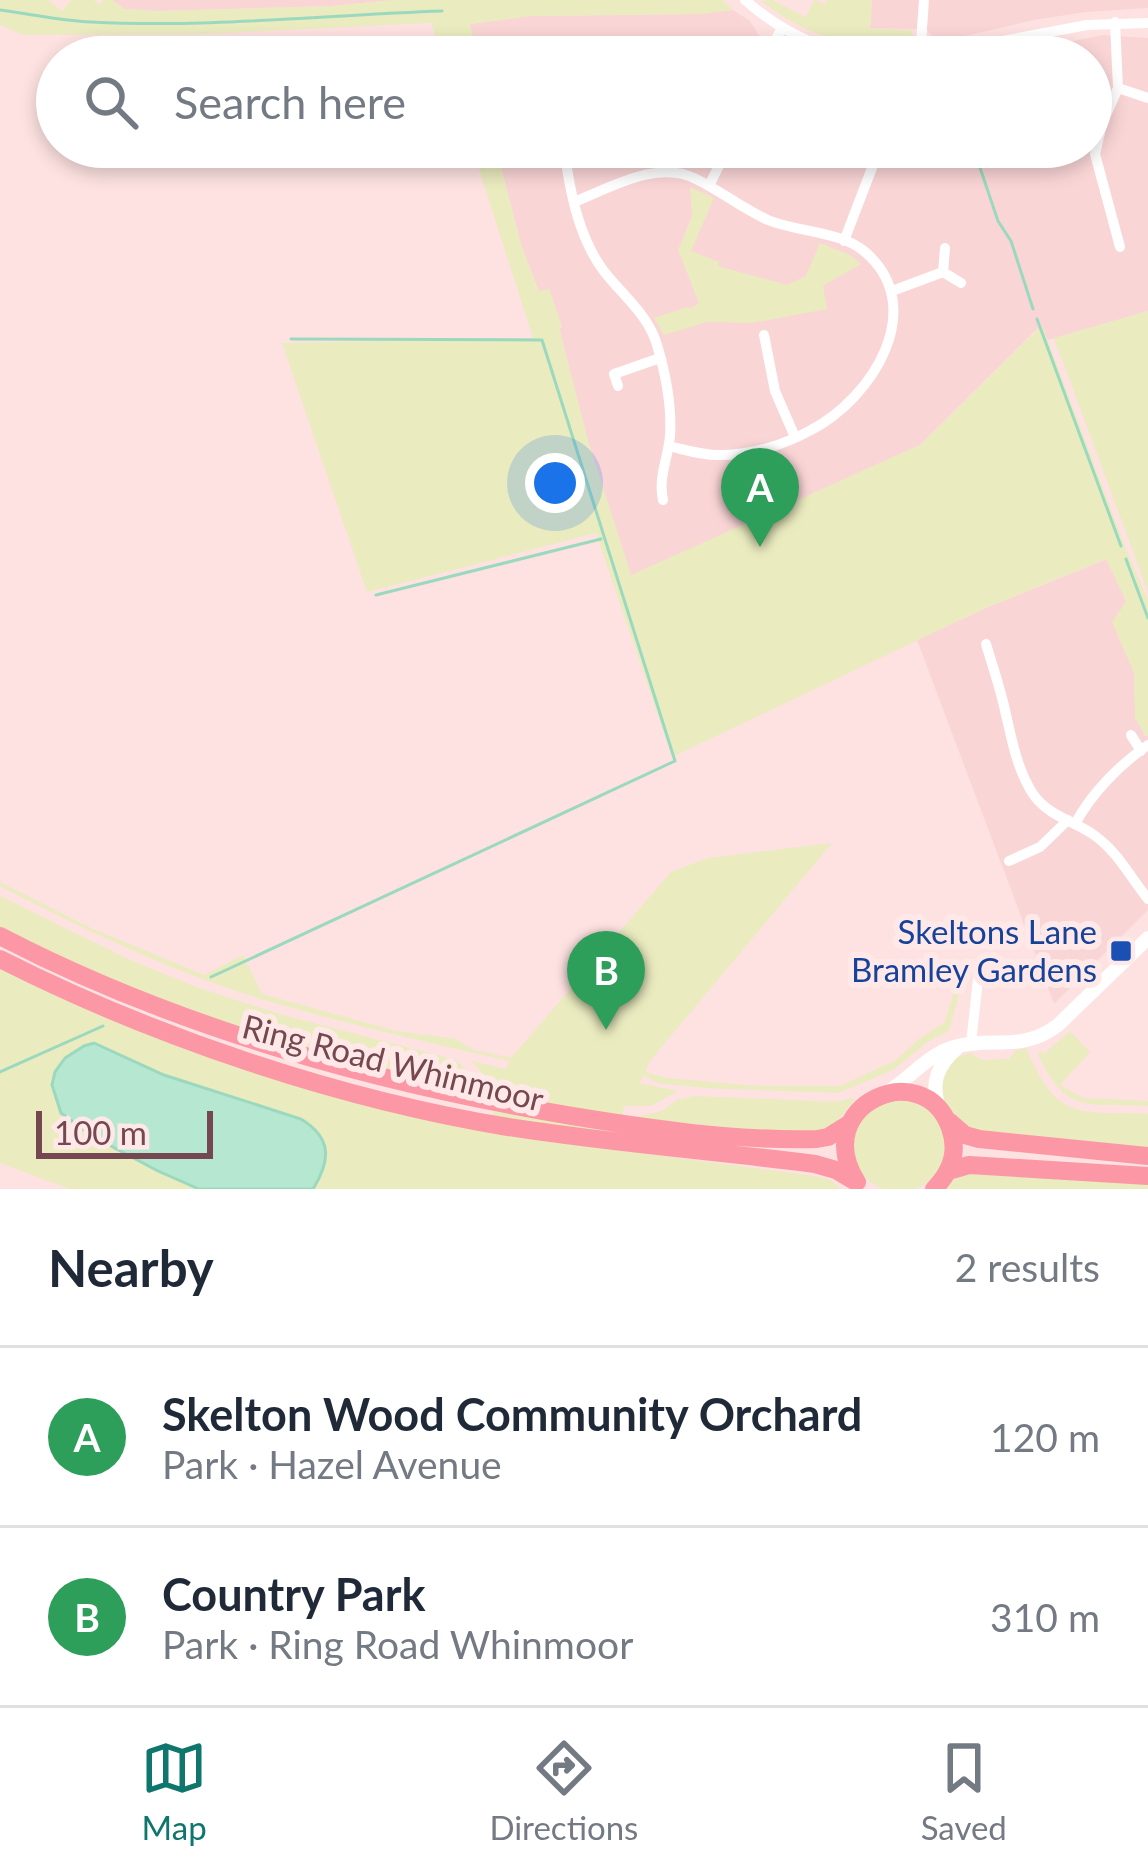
<!DOCTYPE html>
<html lang="en">
<head>
<meta charset="utf-8">
<style>
	:root { --surface:#fff; --page:#f2f2f3; --text:#1f2937; --muted:#747a83; --line:#e0e1e3; --accent:#0f766e }
	body { margin:0; font-family:Lato,sans-serif; background:var(--page); color:var(--text) }
	.scale { position:absolute; left:36px; bottom:30px; width:177px; box-sizing:border-box; padding-left:12px; border:6px solid #754751; border-top:0; font-size:33px; line-height:42px; white-space:nowrap; color:#754751; -webkit-text-stroke:9px #ffe9e8; paint-order:stroke }
	.you { position:absolute; left:555px; top:483px; width:42px; height:42px; margin:-30px; border:9px solid #fff; border-radius:50%; background:#1a73e8; box-shadow:0 0 0 18px #1a73e833 }
	.badge { display:grid; place-items:center; width:78px; height:78px; border-radius:50%; background:var(--accent); color:#fff; font-size:39px; font-weight:700 }
	.pin { position:absolute; translate:-50% -99px; filter:drop-shadow(0 3px 6px #0008) }
	.pin::after { content:''; position:absolute; top:63px; width:42px; height:36px; background:inherit; clip-path:polygon(0 0,100% 0,50% 100%) }
	.list { margin:0; padding:0; list-style:none }
	h2 { display:flex; justify-content:space-between; align-items:center; height:156px; margin:0; padding:0 48px; font-size:51px }
	h2 small { font-size:39px; font-weight:400; color:var(--muted) }
	.list li { display:grid; grid-template-columns:78px 1fr auto; gap:36px; align-items:center; box-sizing:border-box; height:180px; padding:0 48px; border-top:3px solid var(--line) }
	.list b { display:block; font-size:45px; white-space:nowrap }
	.list p { margin:0; font-size:39px; white-space:nowrap; color:var(--muted) }
	.list em { font-size:39px; font-style:normal; color:var(--muted) }
	.icon { flex:none; width:66px; height:66px; fill:none; stroke:currentColor; stroke-width:2; stroke-linecap:round; stroke-linejoin:round }
	.map { position:relative; flex:none; width:1148px; height:1189px; overflow:hidden }
	.search { position:absolute; background:var(--surface); box-shadow:0 6px 18px #0003; left:36px; right:36px; top:36px; height:132px; display:flex; align-items:center; gap:30px; box-sizing:border-box; padding:0 42px; border-radius:66px; color:var(--muted); font-size:45px }
	.sheet { height:516px; background:var(--surface) }
	nav { display:flex; justify-content:space-around; align-items:center; box-sizing:border-box; height:168px; border-top:3px solid var(--line); background:var(--surface); font-size:33px; color:var(--muted) }
	nav a { display:grid; justify-items:center; gap:6px }
	nav .on { color:var(--accent) }
	.map>svg:first-child { display:block }
</style>
</head>
<body>
<div class="map">
<svg width="1148" height="1189" viewBox="0 0 1148 1189">
	<rect width="100%" height="100%" fill="#fde2e1"/>
	<!-- residential -->
	<path fill="#fad5d6" d="M 112,0 L 394,0 L 331,6 L 159,11 L 124,9 Z
		M 872,0 L 1148,0 L 1148,8 L 1086,12 L 1034,20 L 943,41 L 934,39 L 926,29 L 870,28 Z
		M 733,10 L 750,21 L 763,42 L 818,57 L 477,57 L 470,24 L 531,16 L 699,14 Z
		M 1102,35 L 1148,38 L 1148,311 L 1048,340 L 1041,325 L 920,445 L 631,576 L 588,441 L 559,328 L 562,327 L 539,292 L 522,248 L 499,160 L 499,147 L 1091,147 L 1091,57 L 1000,57 Z
		M 1107,559 L 1126,601 L 1127,651 L 1134,673 L 1134,691 L 1144,735 L 1148,736 L 1148,910 L 1054,1004 L 917,640 L 986,608 Z"/>
	<!-- green -->
	<path fill="#eaebbf" d="M 0,0 L 48,0 L 62,11 L 71,0 L 93,0 L 100,4 L 103,0 L 112,0 L 124,9 L 159,11 L 331,6 L 394,0 L 723,0 L 733,10 L 699,14 L 531,16 L 470,24 L 477,57 L 442,57 L 431,23 L 203,34 L 23,35 L 0,25 Z
		M 772,0 L 806,17 L 814,0 L 825,4 L 828,0 L 872,0 L 870,28 L 912,30 C 911,37 912,42 905,47 C 887,59 820,36 802,27 C 787,20 774,10 761,1 Z
		M 472,147 L 499,147 L 499,160 L 522,248 L 539,291 L 549,289 L 562,326 L 559,328 L 588,441 L 631,575 L 920,445 L 1042,325 L 1126,549 L 1148,600 L 1148,736 L 1145,735 L 1135,718 L 1134,673 L 1112,622 L 1126,601 L 1106,559 L 985,608 L 672,757 L 596,533 L 367,592 L 282,343 L 533,338 Z
		M 690,187 L 714,198 L 691,251 L 719,262 L 718,266 L 787,285 L 806,276 L 820,243 L 850,255 L 861,264 L 823,286 L 827,309 L 752,323 L 707,322 L 664,335 L 654,318 L 687,307 L 691,308 L 699,303 L 678,250 L 692,216 Z
		M 1148,311 L 1148,592 L 1054,338 Z
		M 832,843 L 649,1062 L 646,1072 L 666,1078 L 757,1086 L 840,1086 L 896,1060 L 919,1039 L 945,1022 L 957,982 L 963,980 L 949,1031 L 929,1041 L 893,1070 L 838,1093 L 706,1088 L 657,1083 L 644,1075 L 639,1083 L 678,1091 L 651,1106 L 624,1106 L 617,1150 L 815,1176 L 830,1180 L 842,1189 L 70,1189 L 0,1163 L 0,966 L 97,1011 L 487,1129 L 499,1095 C 411,1078 323,1058 238,1030 C 157,1002 77,966 0,928 L 0,896 L 130,960 L 196,987 L 279,1014 L 456,1060 L 475,1079 L 498,1094 L 501,1085 L 486,1077 L 471,1061 L 506,1069 L 510,1061 C 426,1042 343,1023 261,999 C 170,971 84,929 0,886 L 0,882 L 91,928 L 204,975 L 243,955 L 262,994 L 396,1031 L 456,1039 L 474,1050 L 511,1058 L 671,872 L 708,858 Z
		M 1070,1031 L 1090,1052 L 1060,1085 L 1083,1098 L 1148,1101 L 1148,1106 C 1089,1103 1065,1115 1038,1054 L 1042,1051 L 1044,1054 Z
		M 1026,1048 C 1058,1122 1075,1111 1148,1114 L 1148,1148 L 982,1131 C 952,1121 947,1113 937,1083 L 955,1058 L 970,1053 L 983,1060 L 1009,1059 L 1015,1051 Z
		M 695,1096 L 835,1102 L 853,1098 L 855,1100 L 836,1122 L 819,1131 L 780,1132 L 638,1119 L 639,1116 L 662,1111 L 677,1100 Z
		M853 1146a46 46 0 1 1 92 0a46 46 0 1 1-92 0Z
		M 969,1173 L 1148,1183 L 1148,1189 L 944,1189 L 960,1175 Z"/>
	<!-- water -->
	<path fill="#b5e7d1" stroke="#9bd9bf" stroke-width="3" d="M 94,1043 L 164,1075 L 301,1119 C 332,1138 331,1160 313,1189 L 199,1189 L 158,1171 L 92,1136 L 61,1113 L 52,1085 L 55,1072 L 65,1058 L 84,1046 Z"/>
	<g fill="none" stroke-linecap="round" stroke-linejoin="round">
		<!-- stream -->
		<path stroke="#9bd9bf" stroke-width="3" d="M 0,10 C 30,14 61,21 91,22 C 208,28 325,15 442,11
			M 973,147 L 998,221 L 1011,241 L 1033,309
			M 1037,319 L 1121,546
			M 1126,559 L 1148,618
			M 376,595 L 601,539
			M 211,977 L 675,761 L 542,340 L 291,339
			M 0,1072 L 103,1026"/>
		<!-- minor -->
		<path stroke="#fff" stroke-width="10" d="M 745,0 C 781,32 825,53 874,57
			M 1115,22 L 1118,88 L 1102,124 L 1095,154 L 1120,247
			M 766,57 L 782,28
			M 917,57 L 1087,25 L 1148,23
			M 920,57 L 924,0
			M 1118,88 L 1148,98
			M 564,147 C 569,188 578,236 603,270 C 622,295 648,314 657,345 C 666,375 672,405 670,436 C 668,459 658,477 663,500
			M 709,186 L 728,147
			M 574,202 C 610,188 658,159 696,179 C 721,191 743,209 768,220 C 797,232 839,231 864,251 C 930,306 873,398 811,430 C 786,444 752,455 723,455 C 705,456 686,450 669,446
			M 844,241 L 880,147
			M 943,272 L 945,248
			M 892,291 L 943,272 L 961,283
			M 764,335 L 775,391 L 795,437
			M 618,386 L 614,374 L 660,358
			M 986,644 C 992,664 999,685 1004,706 C 1011,735 1016,768 1033,794 C 1048,816 1074,821 1094,835 C 1118,852 1130,877 1148,899
			M 1131,735 L 1141,751
			M 1075,824 C 1091,794 1119,765 1148,745
			M 1009,861 L 1040,847 L 1068,820
			M 971,1043 L 978,980"/>
		<!-- tertiary -->
		<path stroke="#fff" stroke-width="14" d="M 889,1091 C 911,1077 929,1054 954,1047 C 992,1036 1022,1053 1058,1025 L 1148,938
			M 939,1107 C 930,1082 938,1065 957,1048"/>
		<!-- trunk -->
		<path stroke="#fc98a6" stroke-width="18" d="M 0,936 C 179,1029 374,1083 572,1116 C 652,1129 735,1141 817,1139 L 828,1137 L 849,1124
			M 0,959 C 154,1037 338,1099 508,1127 C 610,1143 713,1151 815,1164 L 836,1170 L 856,1182
			M 950,1122 L 965,1135 L 979,1139 L 1148,1156
			M 948,1171 L 969,1165 L 1148,1176
			M 857,1182 C 808,1105 924,1054 950,1128 C 959,1152 951,1172 934,1189"/>
	</g>
	<!-- markers -->
	<rect fill="#1a4fb4" stroke="#ffe9e8" stroke-width="4.5" x="1109" y="939" width="24" height="24" rx="6"/>
	<g text-anchor="middle" stroke-width="12" stroke-linejoin="round" paint-order="stroke">
		<!-- transit labels -->
		<g font-size="33" fill="#164399" stroke="#ffe9e8" text-anchor="end">
			<text x="1097" y="944">Skeltons Lane<tspan x="1097" dy="38">Bramley Gardens</tspan></text>
		</g>
		<!-- street labels -->
		<g font-size="33" fill="#754751" stroke="#ffe9e8">
			<text transform="translate(393 1063) rotate(14)" y="12">Ring Road Whinmoor</text>
		</g>
	</g>
</svg>
<div class="scale">100 m</div>
<div class="you"></div>
<div class="pin badge" style="left:760px;top:547px;background:#2e9e5b">A</div>
<div class="pin badge" style="left:606px;top:1030px;background:#2e9e5b">B</div>
<div class="search"><svg class="icon" aria-label="search" viewBox="0 0 24 24"><circle cx="10" cy="10" r="6"/><path d="M15 15l6 6"/></svg>Search here</div>
</div>
<section class="sheet">
<h2>Nearby<small>2 results</small></h2>
<ul class="list">
<li><span class="badge" style="background:#2e9e5b">A</span><div><b>Skelton Wood Community Orchard</b><p>Park · Hazel Avenue</p></div><em>120 m</em></li>
<li><span class="badge" style="background:#2e9e5b">B</span><div><b>Country Park</b><p>Park · Ring Road Whinmoor</p></div><em>310 m</em></li>
</ul>
</section>
<nav>
<a class="on"><svg class="icon" aria-label="map" viewBox="0 0 24 24"><path d="M3 6l6-2 6 2 6-2v14l-6 2-6-2-6 2zM9 4v14M15 6v14"/></svg>Map</a>
<a><svg class="icon" aria-label="directions" viewBox="0 0 24 24"><path d="M12 3l9 9-9 9-9-9zM9 14v-3h6M13 9l2 2-2 2"/></svg>Directions</a>
<a><svg class="icon" aria-label="saved" viewBox="0 0 24 24"><path d="M7 4h10v16l-5-4-5 4z"/></svg>Saved</a>
</nav>
</body>
</html>
